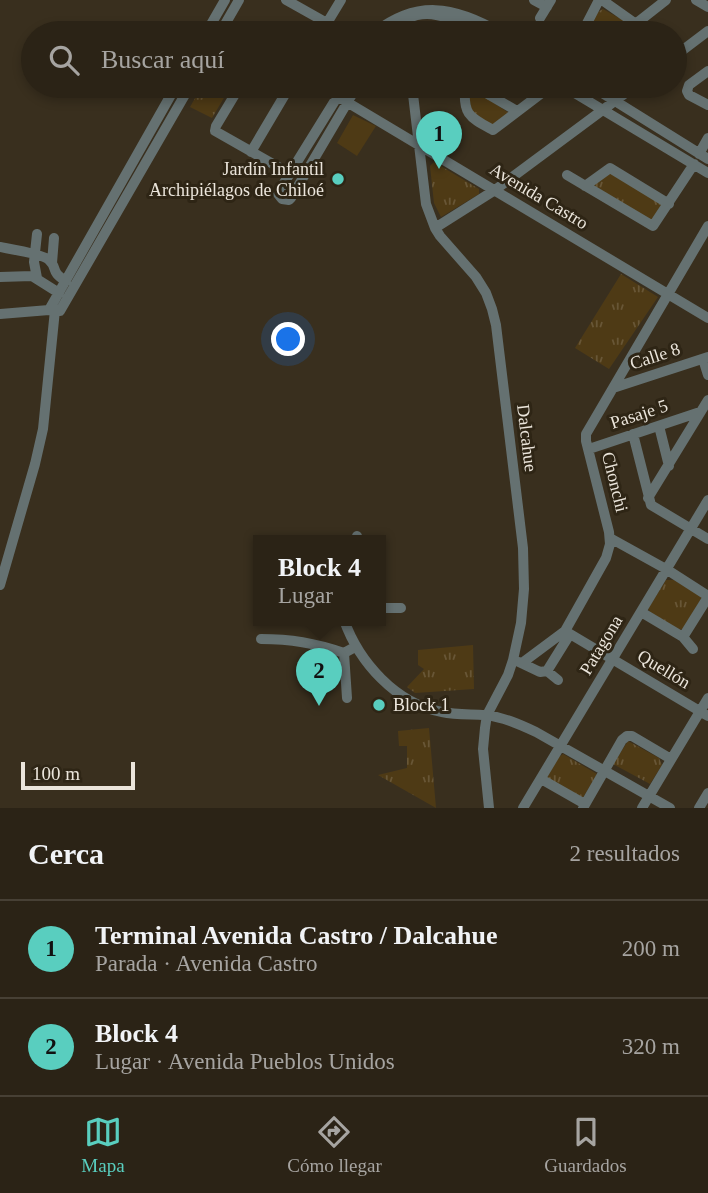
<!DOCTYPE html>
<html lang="es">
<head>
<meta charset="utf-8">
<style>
	:root { --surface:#2b2316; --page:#332b1f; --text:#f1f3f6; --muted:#a6a4a1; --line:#474035; --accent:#59cebf }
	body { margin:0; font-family:"Times New Roman",serif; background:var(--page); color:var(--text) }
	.scale { position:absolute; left:21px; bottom:18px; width:114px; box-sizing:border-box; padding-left:7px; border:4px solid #ebe5db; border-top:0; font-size:19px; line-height:24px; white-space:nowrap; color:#ebe5db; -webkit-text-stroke:5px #2e2515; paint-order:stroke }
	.you { position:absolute; left:289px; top:340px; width:24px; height:24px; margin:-18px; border:5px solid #fff; border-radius:50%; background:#1a73e8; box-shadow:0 0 0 10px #1a73e833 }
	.badge { display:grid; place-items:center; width:46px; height:46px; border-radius:50%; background:var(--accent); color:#111; font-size:23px; font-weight:700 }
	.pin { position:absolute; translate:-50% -58px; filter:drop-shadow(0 2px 4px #0008) }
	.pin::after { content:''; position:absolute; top:37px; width:24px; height:21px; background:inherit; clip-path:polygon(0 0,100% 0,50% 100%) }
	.popup { position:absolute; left:253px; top:535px; width:133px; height:91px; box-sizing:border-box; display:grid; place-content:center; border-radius:0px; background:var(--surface); filter:drop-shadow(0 2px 5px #0005); font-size:23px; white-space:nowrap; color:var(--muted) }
	.popup b { font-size:26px; color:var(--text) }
	.popup::after { content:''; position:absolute; left:50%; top:100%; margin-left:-14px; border:14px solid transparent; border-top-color:var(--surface) }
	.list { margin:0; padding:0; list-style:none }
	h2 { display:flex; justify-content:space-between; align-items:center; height:91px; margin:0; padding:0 28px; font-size:30px }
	h2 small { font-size:23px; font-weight:400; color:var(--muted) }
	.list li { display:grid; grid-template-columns:46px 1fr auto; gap:21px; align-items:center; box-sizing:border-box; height:98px; padding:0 28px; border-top:2px solid var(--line) }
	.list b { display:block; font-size:26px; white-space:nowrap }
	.list p { margin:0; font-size:23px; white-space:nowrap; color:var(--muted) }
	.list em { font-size:23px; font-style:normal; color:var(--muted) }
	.icon { flex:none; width:38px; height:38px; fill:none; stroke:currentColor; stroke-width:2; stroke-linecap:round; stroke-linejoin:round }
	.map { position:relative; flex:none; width:708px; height:808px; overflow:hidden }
	.search { position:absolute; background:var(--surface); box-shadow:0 4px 10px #0003; left:21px; right:21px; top:21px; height:77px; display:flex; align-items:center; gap:18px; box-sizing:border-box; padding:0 24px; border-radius:38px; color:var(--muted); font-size:26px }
	.sheet { height:287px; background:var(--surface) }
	nav { display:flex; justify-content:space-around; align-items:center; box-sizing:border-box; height:98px; border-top:2px solid var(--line); background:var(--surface); font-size:19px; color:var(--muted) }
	nav a { display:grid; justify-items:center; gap:4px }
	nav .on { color:var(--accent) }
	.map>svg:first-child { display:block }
</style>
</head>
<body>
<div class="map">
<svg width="708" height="808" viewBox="0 0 708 808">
	<defs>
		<pattern id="grass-tufts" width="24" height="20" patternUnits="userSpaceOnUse" patternTransform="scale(1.75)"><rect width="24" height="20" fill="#4e3a15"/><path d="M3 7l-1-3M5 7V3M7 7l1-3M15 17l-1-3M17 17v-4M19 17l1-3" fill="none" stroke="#685636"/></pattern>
	</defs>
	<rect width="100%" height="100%" fill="#392f1e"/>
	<!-- grass -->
	<path fill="url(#grass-tufts)" d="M 603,9 L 626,22 L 627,25 L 620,33 L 595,33 L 590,29 C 591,22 597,11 603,9 Z
		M 202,86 L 231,86 L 212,118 L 190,107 Z
		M 471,88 L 506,111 L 508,113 L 495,124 L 489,124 L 471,111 L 469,90 Z
		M 434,162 L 479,189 L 479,194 L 441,217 L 434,203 L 430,166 Z
		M 608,172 L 662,203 L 654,222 L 595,189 L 594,182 Z
		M 621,274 L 658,297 L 609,369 L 575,348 Z
		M 666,580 L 674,580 L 702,597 L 683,629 C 671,631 655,619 648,609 Z
		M 473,645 L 474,689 L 415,693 L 407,687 L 424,669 L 418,665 L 418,650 Z
		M 429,728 L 436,808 L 378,775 L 407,768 L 407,746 L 399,746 L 398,731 Z
		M 628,741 L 659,758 L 662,765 L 650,784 L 613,764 Z
		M 563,754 L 597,774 L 581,801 L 545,781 L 558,758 Z"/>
	<!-- garden -->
	<path fill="#4e3a15" d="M 353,115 L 376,126 L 357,156 L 337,143 Z"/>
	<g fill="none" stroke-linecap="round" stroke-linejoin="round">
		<!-- minor -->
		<path stroke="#657171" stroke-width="10" d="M 286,0 L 327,23
			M 534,0 L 547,7
			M 602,0 L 636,24
			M 696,0 L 708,7
			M 540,18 L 551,0
			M 583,31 L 599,0
			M 206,33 L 225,0
			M 220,33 L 239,0
			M 321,33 L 341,0
			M 374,33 C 416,0 453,5 501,33
			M 389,33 C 417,2 446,14 477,33
			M 624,33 L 666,0
			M 675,56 L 708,31
			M 708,71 L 689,85 L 687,91 L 689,95 L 708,105
			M 240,86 L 216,126 L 215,131 L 289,173
			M 320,86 L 708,318
			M 344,86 L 279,191 L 278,194 L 282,199 L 289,200 L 291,198 L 357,86
			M 412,86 L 426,204 L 435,228 L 440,236 L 476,277 L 486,293 L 492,309 L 496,325 L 523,548 L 524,589 L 521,623 L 513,660 L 508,675 L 487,715 L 485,728 L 483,749 L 489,808
			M 465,86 C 463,115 469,117 493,130 L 551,86
			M 474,86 L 517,111
			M 563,86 L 708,173
			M 591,86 L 708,159
			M 251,152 L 290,86
			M 699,154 L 708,138
			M 567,175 L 653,226 L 694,164
			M 585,186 L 610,168 L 669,204
			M 435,228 L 495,190 L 635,86
			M 37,234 L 34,262 L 37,278
			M 0,247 C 10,249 43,254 49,260 C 58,268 50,272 66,281
			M 52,263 L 54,238
			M 0,277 L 32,276 L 59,293
			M 49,310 L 176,86
			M 0,314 L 49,310 L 60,311 L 190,86
			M 703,359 L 708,375
			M 613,388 L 708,357
			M 659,426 L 669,466
			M 633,434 L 651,505 L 708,539
			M 589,449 L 700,412
			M 648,498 L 708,400
			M 610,538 L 666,569 L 708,596
			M 356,540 L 357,536
			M 0,585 L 35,464 L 43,429 L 55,310
			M 380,608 L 401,608
			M 641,612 L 683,637 L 708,597
			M 344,620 C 359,662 396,704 442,712 C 456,715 471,714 485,715 C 503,717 519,724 536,732 L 670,808
			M 565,631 L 708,716
			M 683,637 L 693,649
			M 261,639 C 291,639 314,643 344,653 L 355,647
			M 344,653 L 347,698
			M 519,662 L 540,672 L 547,671 L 570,634
			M 522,663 L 565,631 L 606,558 L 610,544 L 609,532 L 586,441 L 586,434 L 708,226
			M 547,671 L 558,680
			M 541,779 L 585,804
			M 523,808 L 708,500
			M 583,808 L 622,740 L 627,736 L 632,736 L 671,759
			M 642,808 L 708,698
			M 699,808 L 708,793"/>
	</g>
	<!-- markers -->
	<g fill="#59cebf" stroke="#2e2515" stroke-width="2.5">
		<circle cx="338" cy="179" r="7"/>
		<circle cx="379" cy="705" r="7"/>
	</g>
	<g text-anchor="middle" stroke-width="6" stroke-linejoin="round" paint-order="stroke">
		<!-- poi labels -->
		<g font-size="18" fill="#ebe5db" stroke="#2e2515" text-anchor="end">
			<text x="324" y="175">Jardín Infantil<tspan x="324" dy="21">Archipiélagos de Chiloé</tspan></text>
			<text x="393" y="711" text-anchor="start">Block 1</text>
		</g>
		<!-- street labels -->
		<g font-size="18" fill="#ebe5db" stroke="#2e2515">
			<text transform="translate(539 196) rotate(31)" y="6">Avenida Castro</text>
			<text transform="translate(655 356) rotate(-18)" y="6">Calle 8</text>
			<text transform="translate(639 414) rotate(-18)" y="6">Pasaje 5</text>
			<text transform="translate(527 438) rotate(83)" y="6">Dalcahue</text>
			<text transform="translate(615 482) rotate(76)" y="6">Chonchi</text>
			<text transform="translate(601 645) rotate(-59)" y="6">Patagona</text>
			<text transform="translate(664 669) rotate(31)" y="6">Quellón</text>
		</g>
	</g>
</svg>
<div class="scale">100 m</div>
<div class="you"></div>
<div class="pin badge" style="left:439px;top:169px">1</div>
<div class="pin badge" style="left:319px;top:706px">2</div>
<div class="popup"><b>Block 4</b>Lugar</div>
<div class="search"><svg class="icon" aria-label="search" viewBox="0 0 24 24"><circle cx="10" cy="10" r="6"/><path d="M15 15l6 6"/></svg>Buscar aquí</div>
</div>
<section class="sheet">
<h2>Cerca<small>2 resultados</small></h2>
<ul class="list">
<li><span class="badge">1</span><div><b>Terminal Avenida Castro / Dalcahue</b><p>Parada · Avenida Castro</p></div><em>200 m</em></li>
<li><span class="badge">2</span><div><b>Block 4</b><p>Lugar · Avenida Pueblos Unidos</p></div><em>320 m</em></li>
</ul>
</section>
<nav>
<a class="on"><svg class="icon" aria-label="map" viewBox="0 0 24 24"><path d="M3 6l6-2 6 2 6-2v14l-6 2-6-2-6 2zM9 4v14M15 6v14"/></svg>Mapa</a>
<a><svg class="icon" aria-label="directions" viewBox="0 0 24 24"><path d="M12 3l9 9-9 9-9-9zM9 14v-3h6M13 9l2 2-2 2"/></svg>Cómo llegar</a>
<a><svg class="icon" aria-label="saved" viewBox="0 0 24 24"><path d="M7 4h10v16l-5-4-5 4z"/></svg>Guardados</a>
</nav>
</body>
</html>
